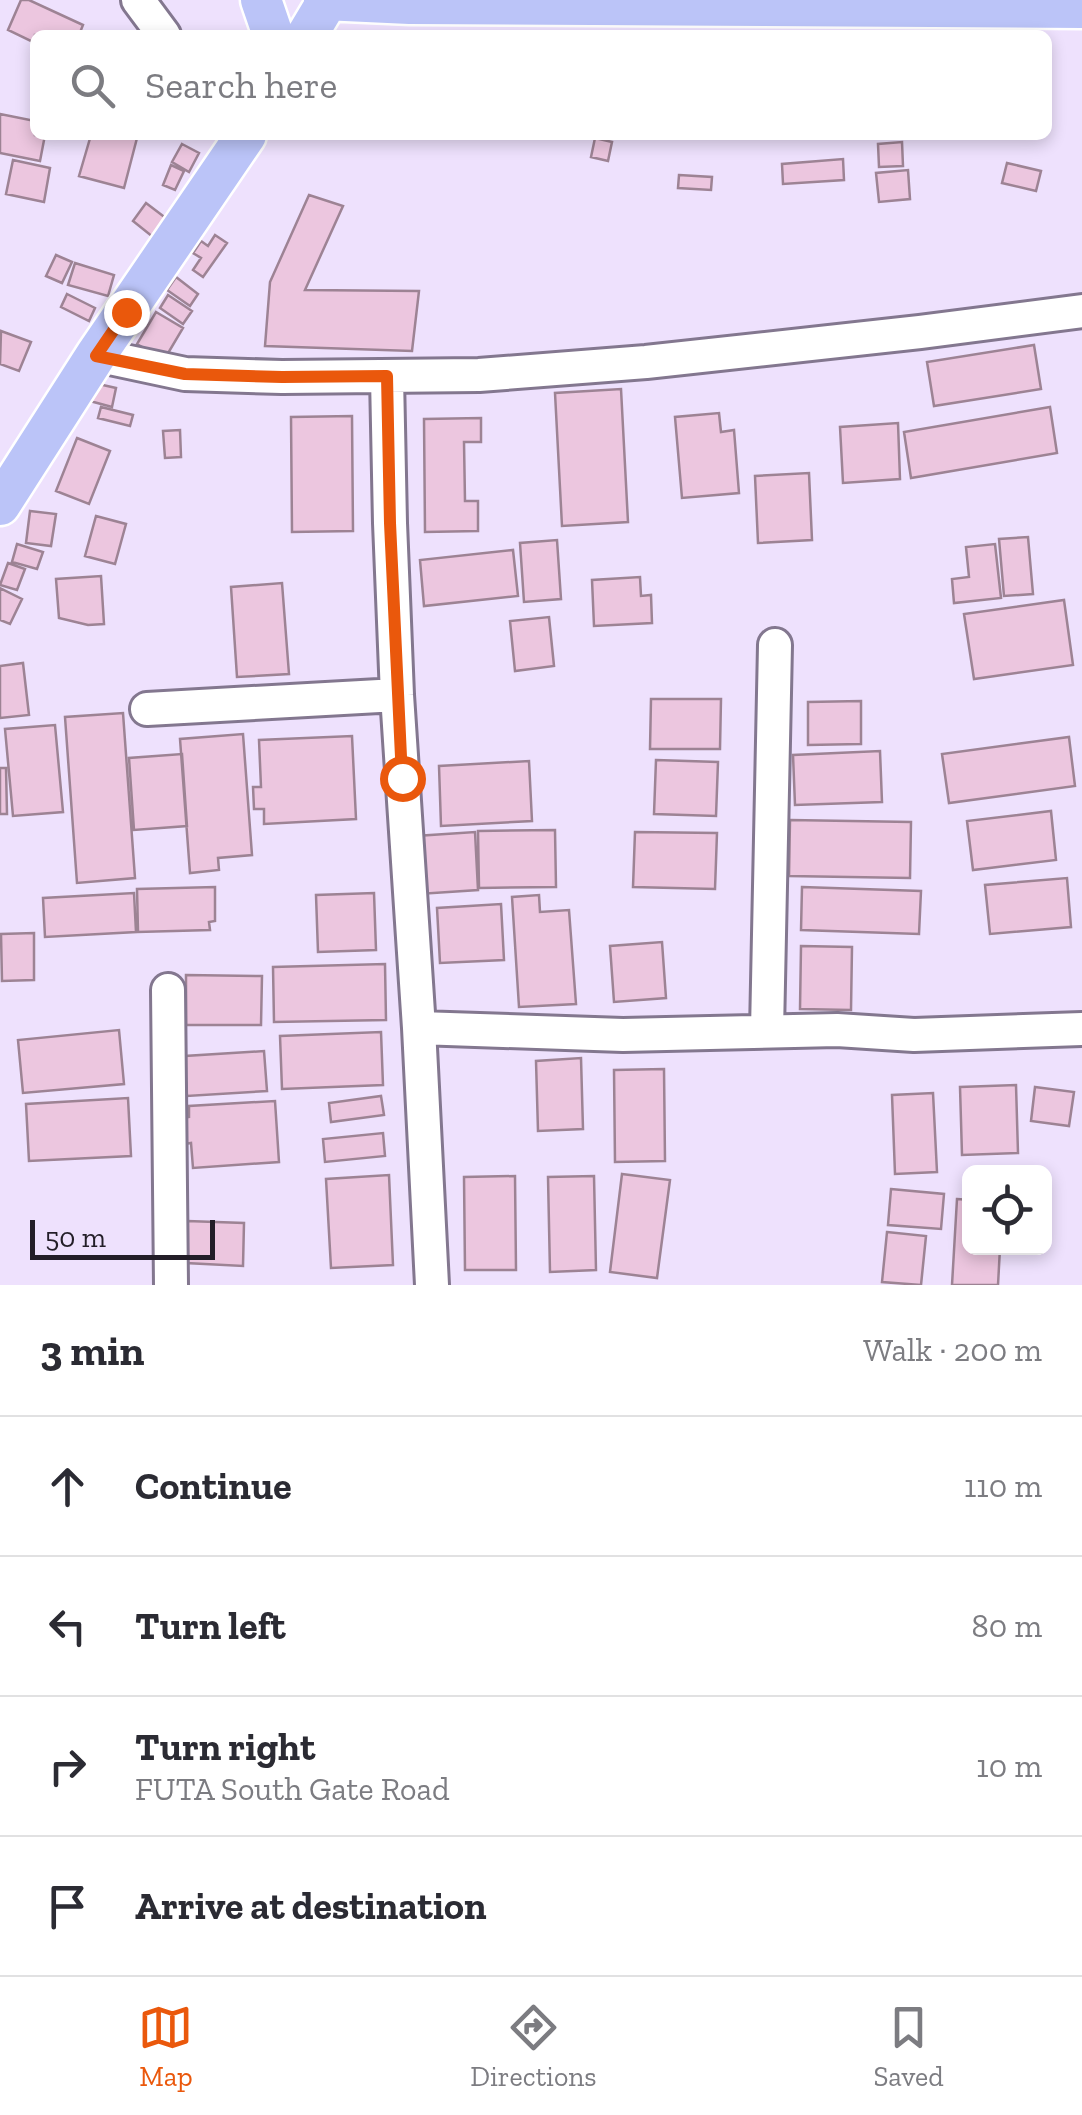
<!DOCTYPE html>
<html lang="en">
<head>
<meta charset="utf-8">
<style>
	:root { --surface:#fff; --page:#f2f2f3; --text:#2b2b33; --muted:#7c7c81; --line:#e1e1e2; --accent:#ea580c }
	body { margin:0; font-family:"Zilla Slab",serif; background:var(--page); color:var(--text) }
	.controls { position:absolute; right:30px; bottom:30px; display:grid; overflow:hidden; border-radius:15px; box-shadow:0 5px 15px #0003 }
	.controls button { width:90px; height:90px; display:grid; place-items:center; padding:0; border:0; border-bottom:2px solid var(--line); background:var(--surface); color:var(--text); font:50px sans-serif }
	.scale { position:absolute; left:30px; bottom:25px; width:185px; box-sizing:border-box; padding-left:10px; border:5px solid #231e28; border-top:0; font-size:28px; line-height:35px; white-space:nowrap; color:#231e28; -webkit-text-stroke:8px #eee1fd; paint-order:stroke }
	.stop { position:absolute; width:30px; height:30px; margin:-22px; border:8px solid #ea580c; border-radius:50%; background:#fff }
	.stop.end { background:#ea580c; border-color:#fff; box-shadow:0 2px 10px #0008 }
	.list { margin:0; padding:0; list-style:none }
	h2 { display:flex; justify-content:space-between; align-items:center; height:130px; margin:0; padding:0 40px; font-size:42px }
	h2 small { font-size:32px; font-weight:400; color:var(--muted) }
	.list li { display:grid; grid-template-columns:65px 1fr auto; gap:30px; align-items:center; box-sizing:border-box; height:140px; padding:0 40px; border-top:2px solid var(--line) }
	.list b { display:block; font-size:38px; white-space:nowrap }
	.list p { margin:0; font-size:32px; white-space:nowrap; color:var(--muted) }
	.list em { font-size:32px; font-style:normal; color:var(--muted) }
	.icon { flex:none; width:55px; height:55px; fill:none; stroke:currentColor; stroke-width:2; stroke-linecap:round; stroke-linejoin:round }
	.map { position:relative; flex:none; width:1082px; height:1285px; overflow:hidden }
	.search { position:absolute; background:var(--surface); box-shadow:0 5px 15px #0003; left:30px; right:30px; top:30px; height:110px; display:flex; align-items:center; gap:25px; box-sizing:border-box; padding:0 35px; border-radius:15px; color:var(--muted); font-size:38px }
	.sheet { height:690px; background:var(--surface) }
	nav { display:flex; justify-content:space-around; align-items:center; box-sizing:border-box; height:140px; border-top:2px solid var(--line); background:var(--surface); font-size:28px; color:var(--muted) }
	nav a { display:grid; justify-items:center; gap:5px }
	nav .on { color:var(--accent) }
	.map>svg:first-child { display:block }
</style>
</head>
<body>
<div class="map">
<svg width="1082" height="1285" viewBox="0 0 1082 1285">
	<rect width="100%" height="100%" fill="#eee1fd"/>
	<!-- building -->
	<path fill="#ecc6df" stroke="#9d8394" stroke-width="2.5" d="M 21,0 L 29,0 L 83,25 L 79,35 L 35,35 L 35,43 L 8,30 Z
		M 0,114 L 35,121 L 35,135 L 45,135 L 40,161 L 0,153 Z
		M 91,135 L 128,135 L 137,138 L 124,188 L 79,176 Z
		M 595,138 L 612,142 L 608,161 L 591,157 Z
		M 902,142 L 903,166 L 879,167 L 878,144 Z
		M 182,144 L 199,153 L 189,172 L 172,162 Z
		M 843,159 L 844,180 L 783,184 L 782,164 Z
		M 13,160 L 50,168 L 44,202 L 6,194 Z
		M 1007,163 L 1041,171 L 1036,191 L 1002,183 Z
		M 171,165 L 184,171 L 175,190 L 163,185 Z
		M 908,170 L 910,199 L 879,202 L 876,173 Z
		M 679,175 L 712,177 L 711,190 L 678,188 Z
		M 309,195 L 343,206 L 305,290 L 419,291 L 412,351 L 265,346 L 270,282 Z
		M 146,203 L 167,219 L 153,237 L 133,221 Z
		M 215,235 L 227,243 L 203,277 L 193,270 L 201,258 L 193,253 L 201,241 L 208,246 Z
		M 56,255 L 72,262 L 62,283 L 46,276 Z
		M 75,263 L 114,275 L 108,296 L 68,285 Z
		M 176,277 L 198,294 L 190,306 L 167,290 Z
		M 67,294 L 95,308 L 89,321 L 61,307 Z
		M 168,295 L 192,311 L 183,324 L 160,308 Z
		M 156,312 L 183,328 L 164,360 L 137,344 Z
		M 1,331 L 31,342 L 19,371 L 0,364 Z
		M 1034,345 L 1041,389 L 934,406 L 927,362 Z
		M 94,383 L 116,388 L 112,407 L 90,401 Z
		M 621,389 L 628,522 L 562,526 L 555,393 Z
		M 101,407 L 133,415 L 130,426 L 98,418 Z
		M 1050,407 L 1057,453 L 911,478 L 904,432 Z
		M 719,413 L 721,432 L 734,430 L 739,493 L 682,498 L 675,417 Z
		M 352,416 L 353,531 L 292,532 L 291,417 Z
		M 481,418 L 481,442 L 464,442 L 465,501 L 478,501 L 478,531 L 425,532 L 424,419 Z
		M 898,423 L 900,479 L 843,483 L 840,427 Z
		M 180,430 L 181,457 L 165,458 L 163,431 Z
		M 77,438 L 110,451 L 89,504 L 56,491 Z
		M 809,473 L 812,540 L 758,543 L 755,476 Z
		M 30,511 L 56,514 L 51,546 L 26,543 Z
		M 96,516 L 126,524 L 115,564 L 85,556 Z
		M 1028,537 L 1033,594 L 1004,596 L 999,539 Z
		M 557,540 L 561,599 L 524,602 L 520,543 Z
		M 17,544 L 43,552 L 37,569 L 12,562 Z
		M 995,544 L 1001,598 L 954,603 L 952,579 L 969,577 L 966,547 Z
		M 513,550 L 518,596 L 424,606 L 420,560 Z
		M 8,563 L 25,569 L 17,590 L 0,585 Z
		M 101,576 L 104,624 L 88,625 L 59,618 L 56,579 Z
		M 640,577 L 641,596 L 651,595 L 652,623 L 594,626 L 592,580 Z
		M 282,583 L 289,674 L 237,677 L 231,587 Z
		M 0,588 L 22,599 L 10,624 L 0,620 Z
		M 1064,600 L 1073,665 L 974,679 L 964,614 Z
		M 549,617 L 554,666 L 515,671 L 510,621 Z
		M 23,663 L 29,715 L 0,718 L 0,666 Z
		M 651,699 L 721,699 L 720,749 L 650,749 Z
		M 861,701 L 861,744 L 808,745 L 808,702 Z
		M 123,713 L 135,878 L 77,883 L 65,717 Z
		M 55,725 L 63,812 L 13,816 L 5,729 Z
		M 243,734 L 252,855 L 218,858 L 219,870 L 190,873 L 180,739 Z
		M 352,736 L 356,819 L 264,824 L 264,809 L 254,809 L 253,787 L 261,787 L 259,740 Z
		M 1069,737 L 1075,786 L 949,803 L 942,754 Z
		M 880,751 L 882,802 L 795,805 L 793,755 Z
		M 182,754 L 187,826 L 134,830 L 129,758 Z
		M 656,760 L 718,762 L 716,816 L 654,814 Z
		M 529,761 L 532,821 L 441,826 L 439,766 Z
		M 0,768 L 6,768 L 7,814 L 0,814 Z
		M 1051,811 L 1056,860 L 973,870 L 967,821 Z
		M 790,820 L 911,822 L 910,878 L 789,876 Z
		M 555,830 L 556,887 L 479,888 L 478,831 Z
		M 475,832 L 478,890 L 419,894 L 416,836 Z
		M 635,832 L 717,833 L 715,889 L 633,887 Z
		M 1067,878 L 1071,927 L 990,934 L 985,885 Z
		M 215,887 L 215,921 L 209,922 L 210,930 L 138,932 L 137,889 Z
		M 802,887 L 921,891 L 919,934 L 801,930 Z
		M 134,893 L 136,932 L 45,937 L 43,898 Z
		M 374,893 L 376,950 L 318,952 L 316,895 Z
		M 539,895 L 540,912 L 569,910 L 576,1004 L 519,1007 L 512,897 Z
		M 501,904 L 504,960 L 440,963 L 437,908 Z
		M 34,933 L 34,980 L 2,981 L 1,934 Z
		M 662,942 L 666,998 L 614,1002 L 610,946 Z
		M 801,946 L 852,947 L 851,1010 L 800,1009 Z
		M 385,964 L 386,1020 L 274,1022 L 273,967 Z
		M 186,975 L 262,976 L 261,1025 L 186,1025 Z
		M 119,1030 L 124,1084 L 23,1093 L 18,1040 Z
		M 381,1032 L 383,1085 L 282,1089 L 280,1036 Z
		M 264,1051 L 267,1091 L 187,1096 L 186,1083 L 179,1084 L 177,1068 L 185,1071 L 185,1056 Z
		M 581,1058 L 583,1129 L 538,1131 L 536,1061 Z
		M 664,1069 L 665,1161 L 615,1162 L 614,1070 Z
		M 1016,1085 L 1018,1153 L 962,1155 L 960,1087 Z
		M 1035,1087 L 1074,1092 L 1069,1126 L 1031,1121 Z
		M 933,1093 L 937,1172 L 895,1174 L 892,1095 Z
		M 381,1096 L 384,1115 L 331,1122 L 329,1103 Z
		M 128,1098 L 131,1156 L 29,1161 L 26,1104 Z
		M 275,1101 L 279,1162 L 193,1168 L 191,1143 L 184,1144 L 182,1118 L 189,1117 L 189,1106 Z
		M 383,1133 L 385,1156 L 325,1162 L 323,1139 Z
		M 622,1174 L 670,1180 L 657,1278 L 610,1272 Z
		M 389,1175 L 393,1265 L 331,1268 L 326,1179 Z
		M 515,1176 L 516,1270 L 465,1270 L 464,1177 Z
		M 594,1176 L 596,1270 L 550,1272 L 548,1177 Z
		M 891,1189 L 944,1194 L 941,1229 L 888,1225 Z
		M 957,1199 L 970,1200 L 970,1248 L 1000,1248 L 998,1285 L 952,1285 Z
		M 187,1221 L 244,1223 L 243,1266 L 186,1263 Z
		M 887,1232 L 926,1236 L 921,1285 L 882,1282 Z"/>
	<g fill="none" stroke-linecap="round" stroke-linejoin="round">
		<!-- minor casing -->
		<g stroke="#83778f" stroke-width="38">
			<path id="minor" d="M 138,0 L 164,35
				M 96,355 L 185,374 L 282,377 L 479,375 L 646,362 L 920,332 L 1082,311
				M 387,377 L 390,523 L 397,695 L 419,1028 L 432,1285
				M 147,709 L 397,695
				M 168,990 L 171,1285
				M 419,1028 L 623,1035 L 837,1030 L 914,1035 L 1082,1029
				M 767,1031 L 775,645"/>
		</g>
		<!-- major casing -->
		<g stroke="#fff" stroke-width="45">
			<path id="major" d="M 261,0 L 273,35
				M 324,0 L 410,4 L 1082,8
				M 307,35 L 328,0
				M 0,505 L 96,355 L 246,135"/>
		</g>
		<!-- minor -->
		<use href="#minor" stroke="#fff" stroke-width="32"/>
		<!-- major -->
		<use href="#major" stroke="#bbc4f8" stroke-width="40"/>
	</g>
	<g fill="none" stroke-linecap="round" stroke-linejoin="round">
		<!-- route -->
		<path stroke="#ea580c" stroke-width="12" d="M 126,312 L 96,356 L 185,374 L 282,377 L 387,376 L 390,523 L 402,778"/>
	</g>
</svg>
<div class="controls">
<button><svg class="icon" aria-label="locate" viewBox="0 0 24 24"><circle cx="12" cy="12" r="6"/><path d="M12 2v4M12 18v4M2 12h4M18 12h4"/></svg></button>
</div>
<div class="scale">50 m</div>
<div class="stop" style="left:402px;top:778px"></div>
<div class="stop end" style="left:126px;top:312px"></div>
<div class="search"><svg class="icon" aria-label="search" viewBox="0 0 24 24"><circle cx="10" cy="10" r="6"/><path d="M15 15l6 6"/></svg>Search here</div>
</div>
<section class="sheet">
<h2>3 min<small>Walk · 200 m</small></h2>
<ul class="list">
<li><svg class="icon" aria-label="ahead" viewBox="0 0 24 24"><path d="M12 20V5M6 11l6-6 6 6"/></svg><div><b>Continue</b></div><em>110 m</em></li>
<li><svg class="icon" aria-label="left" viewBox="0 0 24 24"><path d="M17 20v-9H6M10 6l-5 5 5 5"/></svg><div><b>Turn left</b></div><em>80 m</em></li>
<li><svg class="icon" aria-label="right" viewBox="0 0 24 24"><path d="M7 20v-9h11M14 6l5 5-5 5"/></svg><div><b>Turn right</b><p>FUTA South Gate Road</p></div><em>10 m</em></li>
<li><svg class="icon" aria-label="arrive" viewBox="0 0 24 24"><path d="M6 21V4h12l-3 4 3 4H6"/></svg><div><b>Arrive at destination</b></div></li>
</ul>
</section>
<nav>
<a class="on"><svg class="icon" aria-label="map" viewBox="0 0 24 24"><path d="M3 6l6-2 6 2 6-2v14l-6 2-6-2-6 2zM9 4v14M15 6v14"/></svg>Map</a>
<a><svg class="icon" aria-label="directions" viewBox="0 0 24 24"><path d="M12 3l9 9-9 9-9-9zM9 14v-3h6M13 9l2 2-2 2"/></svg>Directions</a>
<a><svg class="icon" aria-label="saved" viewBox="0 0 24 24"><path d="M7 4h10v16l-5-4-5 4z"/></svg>Saved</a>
</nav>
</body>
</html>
